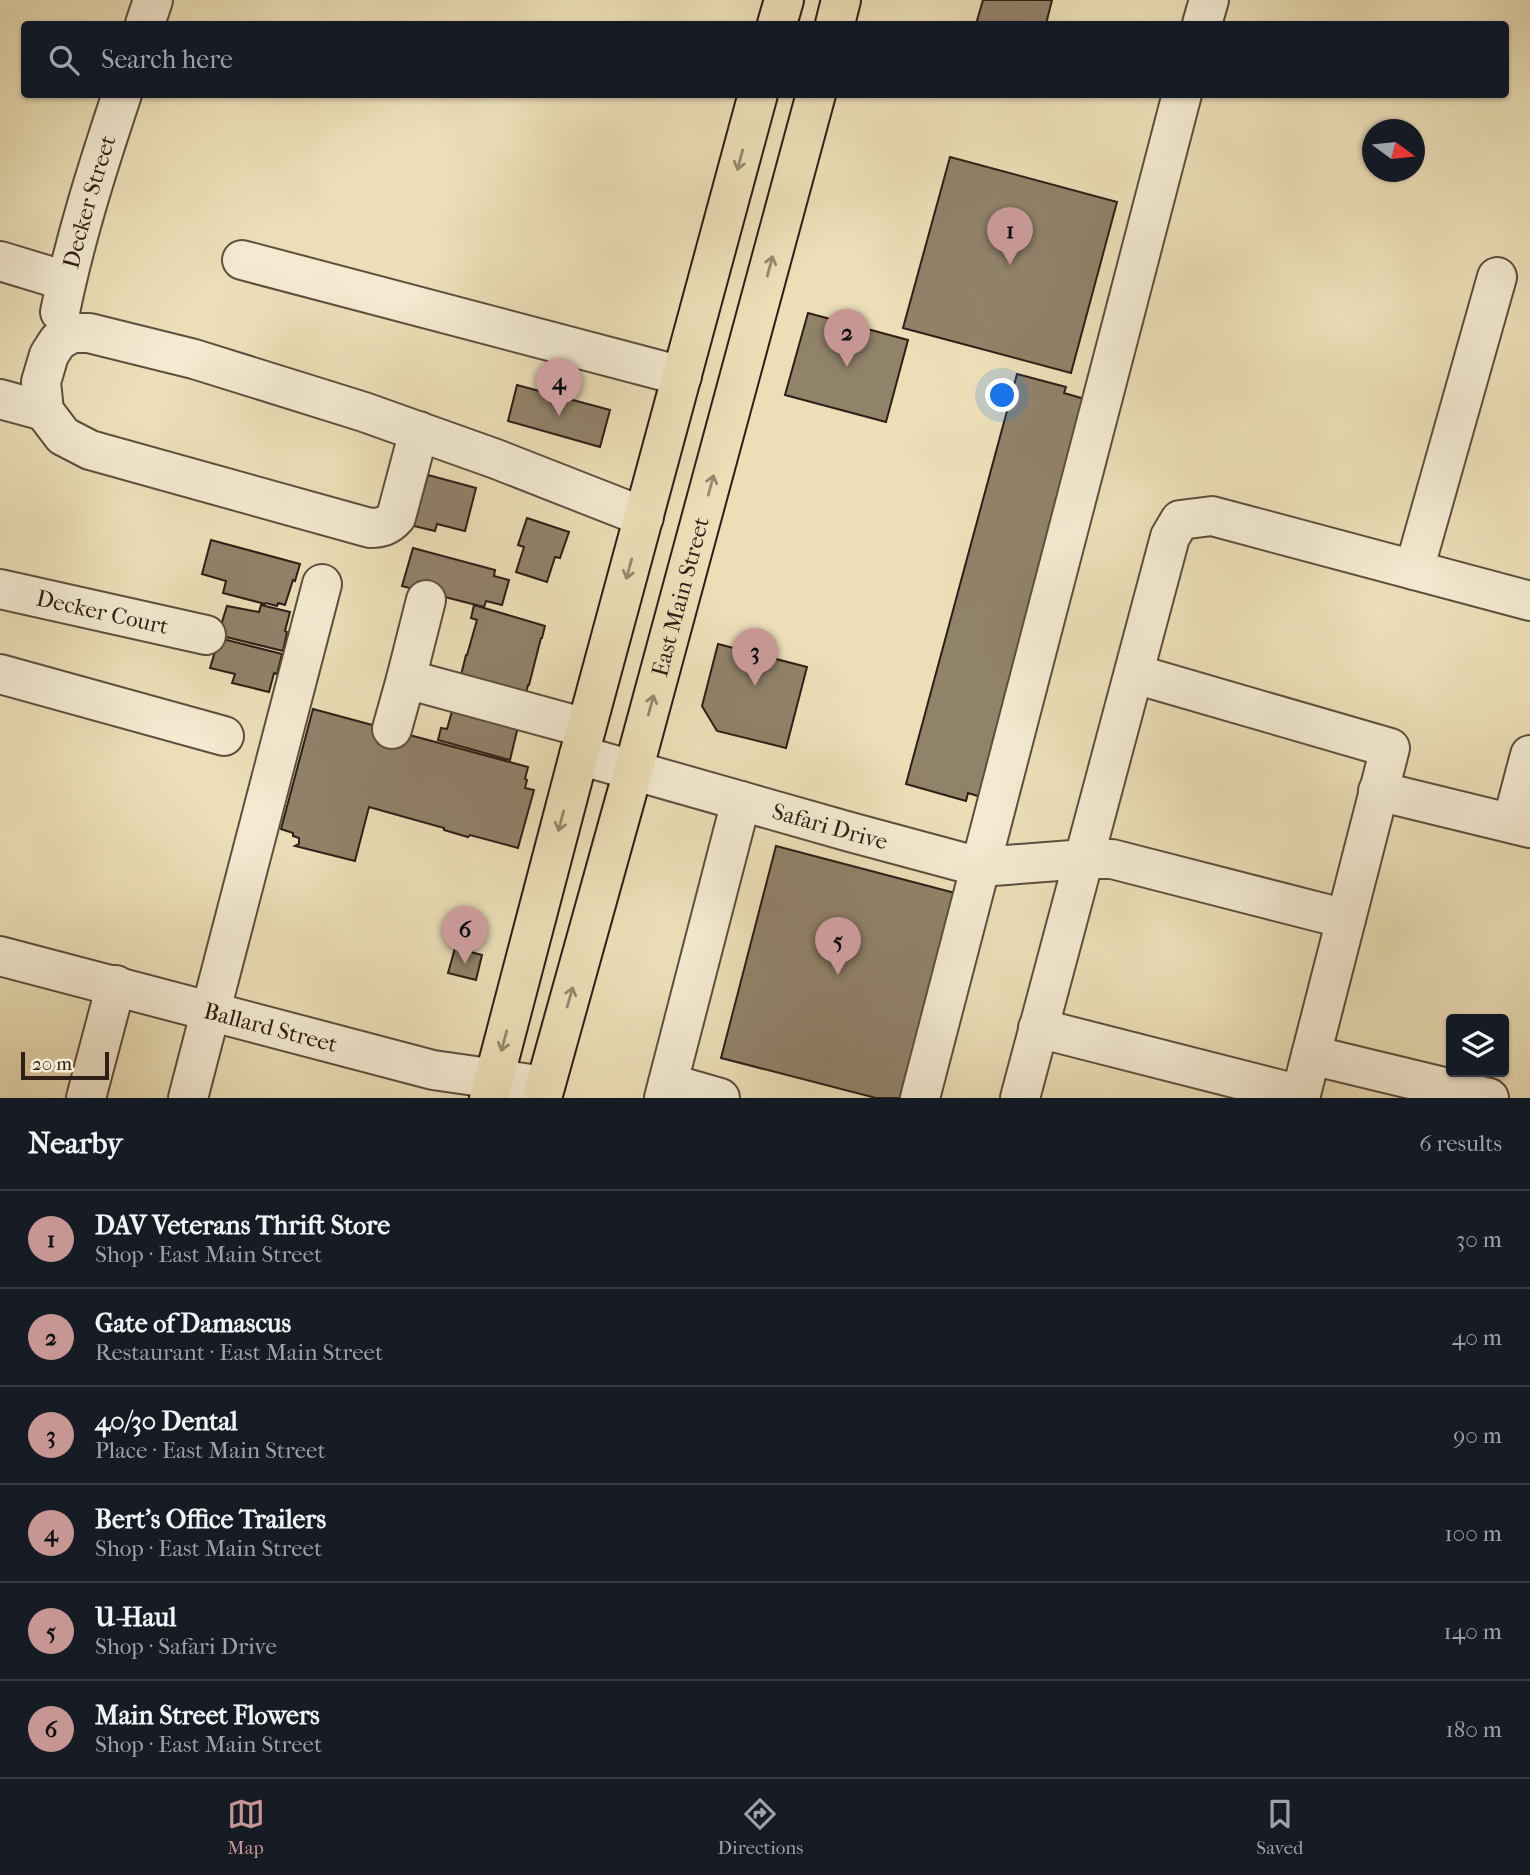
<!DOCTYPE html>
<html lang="en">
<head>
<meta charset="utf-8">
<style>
	:root { --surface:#171b24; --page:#242831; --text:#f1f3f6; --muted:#9ea1a6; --line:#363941; --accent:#c59692 }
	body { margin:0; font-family:"IM FELL French Canon",serif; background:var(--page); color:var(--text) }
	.controls { position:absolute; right:21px; bottom:21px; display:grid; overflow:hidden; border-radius:7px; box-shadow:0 2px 5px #0004 }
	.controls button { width:63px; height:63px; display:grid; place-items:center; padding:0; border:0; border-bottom:2px solid var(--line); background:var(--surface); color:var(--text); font:35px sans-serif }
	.compass { position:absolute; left:1362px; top:119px; width:63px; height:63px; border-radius:50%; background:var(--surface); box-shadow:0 2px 5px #0004; rotate:105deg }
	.scale { position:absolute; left:21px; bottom:18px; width:88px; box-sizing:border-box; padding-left:7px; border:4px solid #2e1e16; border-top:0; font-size:19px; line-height:24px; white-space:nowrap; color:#2e1e16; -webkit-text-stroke:5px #f3ead1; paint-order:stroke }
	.you { position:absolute; left:1003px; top:396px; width:24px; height:24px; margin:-18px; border:5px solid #fff; border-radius:50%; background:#1a73e8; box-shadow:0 0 0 10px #1a73e833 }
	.badge { display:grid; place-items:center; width:46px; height:46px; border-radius:50%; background:var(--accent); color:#111; font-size:23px; font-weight:700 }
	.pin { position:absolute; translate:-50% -58px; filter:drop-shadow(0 2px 4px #0008) }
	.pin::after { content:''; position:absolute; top:37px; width:24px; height:21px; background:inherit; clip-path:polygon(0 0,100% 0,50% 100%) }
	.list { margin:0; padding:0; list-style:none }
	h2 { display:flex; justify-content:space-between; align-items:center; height:91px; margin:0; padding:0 28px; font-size:30px }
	h2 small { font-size:23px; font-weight:400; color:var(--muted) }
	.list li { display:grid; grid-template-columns:46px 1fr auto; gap:21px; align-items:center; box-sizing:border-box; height:98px; padding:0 28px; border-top:2px solid var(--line) }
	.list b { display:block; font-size:26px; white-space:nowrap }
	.list p { margin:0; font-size:23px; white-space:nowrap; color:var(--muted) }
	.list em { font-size:23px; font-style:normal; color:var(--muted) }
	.icon { flex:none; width:38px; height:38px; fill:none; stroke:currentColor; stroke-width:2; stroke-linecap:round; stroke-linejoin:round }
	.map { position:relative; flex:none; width:1530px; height:1098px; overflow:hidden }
	.search { position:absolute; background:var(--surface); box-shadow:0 2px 5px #0004; left:21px; right:21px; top:21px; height:77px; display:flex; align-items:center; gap:18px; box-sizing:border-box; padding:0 24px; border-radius:7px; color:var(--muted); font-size:26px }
	.sheet { height:679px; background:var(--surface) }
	nav { display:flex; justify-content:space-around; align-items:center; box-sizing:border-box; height:98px; border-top:2px solid var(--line); background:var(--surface); font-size:19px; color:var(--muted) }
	nav a { display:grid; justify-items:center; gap:4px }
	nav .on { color:var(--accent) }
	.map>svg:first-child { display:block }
</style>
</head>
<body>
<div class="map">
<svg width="1530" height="1098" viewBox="0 0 1530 1098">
	<rect width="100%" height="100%" fill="#ecdfb8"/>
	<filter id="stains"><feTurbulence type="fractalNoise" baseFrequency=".00286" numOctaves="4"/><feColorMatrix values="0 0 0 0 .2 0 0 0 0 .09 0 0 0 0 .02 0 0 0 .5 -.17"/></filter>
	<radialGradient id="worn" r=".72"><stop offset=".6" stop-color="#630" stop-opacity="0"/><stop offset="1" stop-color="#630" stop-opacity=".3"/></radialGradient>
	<!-- building -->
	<path fill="#91826a" stroke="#2e1e16" stroke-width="2" d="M 983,0 L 1052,0 L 1046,24 L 976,24 Z
		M 950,157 L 1117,202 L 1071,373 L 903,328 Z
		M 808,313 L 908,340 L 886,422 L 785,395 Z
		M 1017,374 L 1066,387 L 1064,393 L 1088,400 L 981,797 L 968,793 L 966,801 L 906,784 Z
		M 517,385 L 610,410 L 600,447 L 508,421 Z
		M 428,475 L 476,488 L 465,531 L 437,524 L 435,531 L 414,526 Z
		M 527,518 L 569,532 L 560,558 L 555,557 L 547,582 L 516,572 L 524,547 L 518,545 Z
		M 211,540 L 300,564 L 295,581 L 293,580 L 285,605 L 278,603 L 277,606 L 266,603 L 265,604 L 223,593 L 226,581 L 202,574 Z
		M 413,548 L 495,570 L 494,576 L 509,580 L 502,605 L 486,601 L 484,607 L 402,586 Z
		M 261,605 L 290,612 L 285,631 L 287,632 L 283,651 L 218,635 L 227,606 L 259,612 Z
		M 474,605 L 545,626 L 542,638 L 541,638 L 529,685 L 528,685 L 510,760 L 438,740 L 441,728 L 447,729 L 462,675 L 461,675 L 466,655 L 467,655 L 477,620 L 471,618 Z
		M 219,638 L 282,654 L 277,674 L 274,673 L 269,692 L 232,683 L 235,674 L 210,668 Z
		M 718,644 L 807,667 L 786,748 L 717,731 L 702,706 Z
		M 313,709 L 528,767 L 525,779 L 527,780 L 525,788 L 534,790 L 518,848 L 470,835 L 468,837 L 444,830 L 444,828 L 369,807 L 355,861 L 295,846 L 299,844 L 299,838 L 293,836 L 293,833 L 281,829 Z
		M 776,846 L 955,893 L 902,1098 L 876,1098 L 721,1058 Z
		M 455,948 L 482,955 L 476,980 L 448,973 Z"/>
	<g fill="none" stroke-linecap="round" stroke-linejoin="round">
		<!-- minor casing -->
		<g stroke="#5e4e3e" stroke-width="42">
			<g id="minor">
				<path d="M 145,24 L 153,0"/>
				<path d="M 1202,24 L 1209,0"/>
				<path d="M 242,260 L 682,376"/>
				<path d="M 0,261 L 66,281"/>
				<path id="s1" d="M 60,312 C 75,238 98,166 122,94"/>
				<path d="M 0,399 L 44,411"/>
				<path d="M 419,431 L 396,517 C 388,526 381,528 370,528 L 90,450 L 63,436 L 44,411 L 41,382 L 49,355 L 58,341 L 72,333 L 89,333 L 194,359 L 364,412 L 496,459 L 644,517"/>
				<path d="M 1414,570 L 1497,277"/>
				<path id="s2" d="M 0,589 L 206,635"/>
				<path d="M 0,674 L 224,736"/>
				<path d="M 1135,674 L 1390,748 L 1300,1098"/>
				<path d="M 406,679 L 426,600"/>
				<path d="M 392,729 L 406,679 L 586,728"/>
				<path id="s3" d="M 579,755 L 850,832 L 980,867 L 1085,859 L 1112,859 L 1346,919"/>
				<path d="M 1378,791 L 1530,828"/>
				<path d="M 1512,823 L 1530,755"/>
				<path id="s4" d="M 0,956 L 433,1070 L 545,1086"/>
				<path d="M 1038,1028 L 1301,1095"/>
				<path d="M 1311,1055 L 1489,1098"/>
				<path d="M 668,1083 L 720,1098"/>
				<path d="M 86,1098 L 116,985"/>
				<path d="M 188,1098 L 322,584"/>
				<path d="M 664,1098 L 741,801"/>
				<path d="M 920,1098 L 1182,94"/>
				<path d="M 1020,1098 L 1170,537 L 1180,520 L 1212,516 L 1530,601"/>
			</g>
		</g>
		<!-- major casing -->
		<g stroke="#2e1e16" stroke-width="42">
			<g id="major">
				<path d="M 777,24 L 784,0"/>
				<path d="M 835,24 L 841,0"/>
				<path d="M 489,1098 L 579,755 L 758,94"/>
				<path id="s5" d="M 542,1098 L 633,771 L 816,94"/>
			</g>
		</g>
		<!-- minor -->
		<use href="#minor" stroke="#f3ead1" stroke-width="38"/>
		<!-- major -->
		<use href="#major" stroke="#ecdfb8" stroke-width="38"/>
	</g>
	<!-- one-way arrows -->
	<defs><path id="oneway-shaft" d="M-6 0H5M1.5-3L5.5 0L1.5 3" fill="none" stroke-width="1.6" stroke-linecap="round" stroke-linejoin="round" transform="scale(1.75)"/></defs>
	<g stroke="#96886f">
		<use href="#oneway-shaft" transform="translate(740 160) rotate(105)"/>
		<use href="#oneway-shaft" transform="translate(770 266) rotate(-75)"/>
		<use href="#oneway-shaft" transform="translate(711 485) rotate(-75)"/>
		<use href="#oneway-shaft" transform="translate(629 569) rotate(105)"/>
		<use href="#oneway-shaft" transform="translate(651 705) rotate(-75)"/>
		<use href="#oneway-shaft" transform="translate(561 821) rotate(105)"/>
		<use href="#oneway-shaft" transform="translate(570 997) rotate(-74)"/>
		<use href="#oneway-shaft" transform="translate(504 1041) rotate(105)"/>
	</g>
	<g text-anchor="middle" stroke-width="5" stroke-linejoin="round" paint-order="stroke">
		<!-- street labels -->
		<g font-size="23" fill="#2e1e16" stroke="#f3ead1">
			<text dy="8" stroke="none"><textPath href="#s1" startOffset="114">Decker Street</textPath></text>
			<text dy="8" stroke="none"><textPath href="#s5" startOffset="520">East Main Street</textPath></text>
			<text dy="8" stroke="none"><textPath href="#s2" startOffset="105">Decker Court</textPath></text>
			<text dy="8" stroke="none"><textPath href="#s3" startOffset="261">Safari Drive</textPath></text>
			<text dy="8" stroke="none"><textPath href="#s4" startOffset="280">Ballard Street</textPath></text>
		</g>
	</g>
	<rect width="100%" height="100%" filter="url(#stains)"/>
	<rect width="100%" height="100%" fill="url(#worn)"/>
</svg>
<div class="controls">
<button><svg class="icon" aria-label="layers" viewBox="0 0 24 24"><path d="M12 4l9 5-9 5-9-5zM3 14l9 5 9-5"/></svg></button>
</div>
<svg class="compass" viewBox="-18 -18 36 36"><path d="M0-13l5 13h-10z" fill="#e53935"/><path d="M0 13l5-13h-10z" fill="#9ea1a6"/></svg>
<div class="scale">20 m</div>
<div class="you"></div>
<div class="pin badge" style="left:1010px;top:265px">1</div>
<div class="pin badge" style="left:847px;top:367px">2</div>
<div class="pin badge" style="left:755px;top:686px">3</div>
<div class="pin badge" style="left:559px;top:416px">4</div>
<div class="pin badge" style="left:838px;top:975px">5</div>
<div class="pin badge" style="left:465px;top:964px">6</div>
<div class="search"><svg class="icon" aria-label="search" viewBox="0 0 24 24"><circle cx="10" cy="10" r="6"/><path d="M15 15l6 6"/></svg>Search here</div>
</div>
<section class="sheet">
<h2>Nearby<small>6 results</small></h2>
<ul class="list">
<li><span class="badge">1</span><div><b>DAV Veterans Thrift Store</b><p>Shop · East Main Street</p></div><em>30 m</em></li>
<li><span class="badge">2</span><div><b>Gate of Damascus</b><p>Restaurant · East Main Street</p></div><em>40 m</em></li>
<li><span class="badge">3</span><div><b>40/30 Dental</b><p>Place · East Main Street</p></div><em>90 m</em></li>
<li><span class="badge">4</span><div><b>Bert's Office Trailers</b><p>Shop · East Main Street</p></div><em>100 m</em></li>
<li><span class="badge">5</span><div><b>U-Haul</b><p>Shop · Safari Drive</p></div><em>140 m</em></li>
<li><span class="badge">6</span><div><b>Main Street Flowers</b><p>Shop · East Main Street</p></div><em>180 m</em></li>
</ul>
</section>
<nav>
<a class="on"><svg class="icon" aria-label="map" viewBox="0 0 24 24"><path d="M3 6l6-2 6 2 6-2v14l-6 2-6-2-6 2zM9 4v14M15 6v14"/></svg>Map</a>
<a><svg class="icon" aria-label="directions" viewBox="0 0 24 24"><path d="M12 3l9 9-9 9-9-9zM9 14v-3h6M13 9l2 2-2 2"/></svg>Directions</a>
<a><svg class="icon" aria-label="saved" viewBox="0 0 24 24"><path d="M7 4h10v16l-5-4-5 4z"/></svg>Saved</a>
</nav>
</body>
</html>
